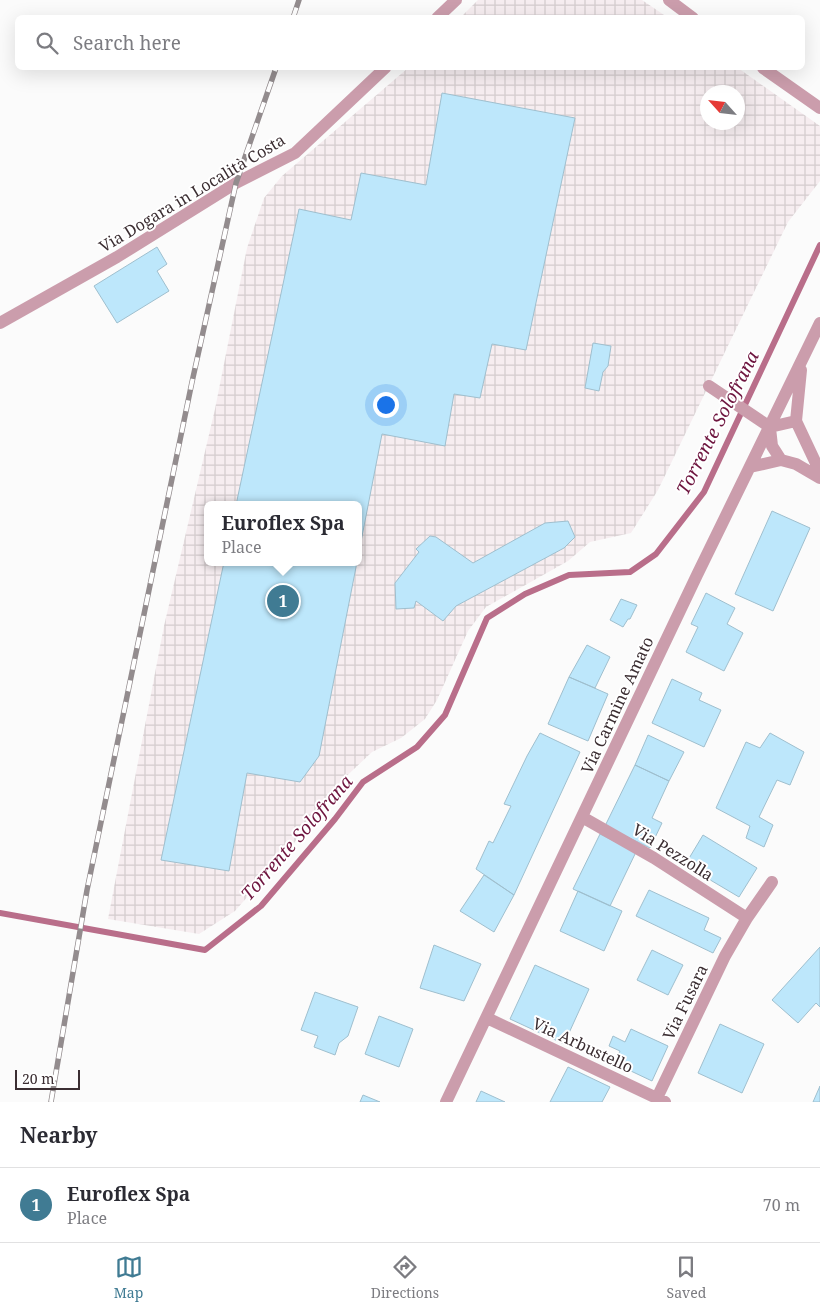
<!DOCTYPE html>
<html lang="en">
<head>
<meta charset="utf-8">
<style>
	:root { --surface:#fff; --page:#f7f7f7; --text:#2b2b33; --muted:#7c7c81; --line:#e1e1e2; --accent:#407b93 }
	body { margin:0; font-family:"Noto Serif",serif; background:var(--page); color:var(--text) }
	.compass { position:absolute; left:700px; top:85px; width:45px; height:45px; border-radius:50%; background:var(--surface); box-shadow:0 5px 20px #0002; rotate:297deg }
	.scale { position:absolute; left:15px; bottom:12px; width:65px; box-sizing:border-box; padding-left:5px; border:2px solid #3b2e32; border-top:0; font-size:14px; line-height:18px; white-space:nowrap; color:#3b2e32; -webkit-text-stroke:4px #fff; paint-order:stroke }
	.you { position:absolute; left:385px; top:404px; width:18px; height:18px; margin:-12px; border:4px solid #fff; border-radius:50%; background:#1a73e8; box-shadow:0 0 0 8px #1a73e833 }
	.badge { display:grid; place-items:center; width:32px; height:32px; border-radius:50%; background:var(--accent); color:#fff; font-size:16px; font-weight:700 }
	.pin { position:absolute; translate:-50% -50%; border:2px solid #fff; box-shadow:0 1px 5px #0006 }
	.popup { position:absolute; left:204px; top:501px; width:158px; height:65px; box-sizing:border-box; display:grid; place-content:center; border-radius:8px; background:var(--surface); filter:drop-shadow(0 1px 4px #0005); font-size:16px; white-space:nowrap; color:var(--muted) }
	.popup b { font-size:19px; color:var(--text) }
	.popup::after { content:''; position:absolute; left:50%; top:100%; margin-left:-10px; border:10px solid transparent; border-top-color:var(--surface) }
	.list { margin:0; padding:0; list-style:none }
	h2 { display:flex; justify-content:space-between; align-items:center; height:65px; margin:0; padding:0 20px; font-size:21px }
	h2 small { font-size:16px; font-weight:400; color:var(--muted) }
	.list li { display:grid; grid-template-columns:32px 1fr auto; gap:15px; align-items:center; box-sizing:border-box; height:75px; padding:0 20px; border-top:1px solid var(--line) }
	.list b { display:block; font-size:19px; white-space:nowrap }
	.list p { margin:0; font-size:16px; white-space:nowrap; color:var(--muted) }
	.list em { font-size:16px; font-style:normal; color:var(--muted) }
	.icon { flex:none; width:28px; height:28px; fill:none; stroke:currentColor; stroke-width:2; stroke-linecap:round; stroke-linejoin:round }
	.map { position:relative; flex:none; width:820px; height:1102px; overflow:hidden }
	.search { position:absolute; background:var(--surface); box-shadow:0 5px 20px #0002; left:15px; right:15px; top:15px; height:55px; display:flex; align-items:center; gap:12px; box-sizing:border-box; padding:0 18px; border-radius:8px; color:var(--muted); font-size:19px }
	.sheet { height:140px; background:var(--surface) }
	nav { display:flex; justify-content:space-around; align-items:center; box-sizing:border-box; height:70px; border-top:1px solid var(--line); background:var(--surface); font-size:14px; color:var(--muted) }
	nav a { display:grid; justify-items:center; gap:2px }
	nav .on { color:var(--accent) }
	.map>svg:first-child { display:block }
</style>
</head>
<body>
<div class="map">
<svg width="820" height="1102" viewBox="0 0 820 1102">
	<defs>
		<pattern id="industrial-grid" width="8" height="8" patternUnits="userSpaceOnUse" patternTransform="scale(1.25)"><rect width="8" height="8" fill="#f6edf0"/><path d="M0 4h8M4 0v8" fill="none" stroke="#d4ccce"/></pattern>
	</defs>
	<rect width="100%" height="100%" fill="#fbfbfb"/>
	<!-- industrial -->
	<path fill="url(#industrial-grid)" fill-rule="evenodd" d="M 478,0 L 642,0 L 667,17 L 461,17 Z
		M 408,68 L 738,68 L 820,126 L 820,181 L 788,222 L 658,490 L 631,533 L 590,542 L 568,561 L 486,607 L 468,631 L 437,700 L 425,719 L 401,738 L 372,752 L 335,787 L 319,806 L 292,846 L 235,911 L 199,934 L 108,919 L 164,626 L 215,409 L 247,248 L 264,198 L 282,176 ZM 708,92 L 738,92 L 738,122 L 708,122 ZM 208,505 L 358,505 L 358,562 L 208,562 Z"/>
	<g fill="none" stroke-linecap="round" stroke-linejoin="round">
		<!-- stream -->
		<path stroke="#b96e8a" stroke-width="6" d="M 0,913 L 205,950 L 261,906 L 335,819 L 363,782 L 417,747 L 445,715 L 487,618 L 525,594 L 569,575 L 630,572 L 656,554 L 704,492 L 820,245"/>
	</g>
	<!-- building -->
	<path fill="#bde7fb" stroke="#9fbfce" d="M 442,93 L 575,118 L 526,350 L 492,344 L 480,398 L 454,394 L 445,446 L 382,434 L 358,557 L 358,505 L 236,505 L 299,209 L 351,220 L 361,173 L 426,185 Z
		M 157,247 L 167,264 L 157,271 L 169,291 L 117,323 L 94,286 Z
		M 593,343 L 611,346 L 608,366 L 603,372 L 599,391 L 585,388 Z
		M 772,511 L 810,528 L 773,611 L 735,594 Z
		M 568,521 L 575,537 L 564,548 L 456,606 L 443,621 L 416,601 L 414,608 L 396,609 L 395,583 L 419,552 L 416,549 L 430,536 L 436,537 L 473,563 L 545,523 Z
		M 224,562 L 357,562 L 319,756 L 300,782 L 247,773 L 229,871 L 161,860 Z
		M 706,593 L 735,608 L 727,624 L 743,633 L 724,671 L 686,652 L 698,627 L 691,624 Z
		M 621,599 L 637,605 L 630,619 L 628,619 L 623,627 L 610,620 Z
		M 587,645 L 610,657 L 595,688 L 569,677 Z
		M 569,677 L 608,694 L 588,741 L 548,724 Z
		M 672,679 L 702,693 L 699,700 L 721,710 L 704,747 L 652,723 Z
		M 540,733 L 580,752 L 514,895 L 476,869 L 489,841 L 493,843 L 511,806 L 504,804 L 527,756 Z
		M 770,733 L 804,752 L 790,785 L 777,780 L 759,817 L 773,825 L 764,847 L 746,838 L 750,826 L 716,808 L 746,742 L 760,748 Z
		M 648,735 L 684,752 L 669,781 L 635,765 Z
		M 635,765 L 669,781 L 652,818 L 662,823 L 650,848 L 605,826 Z
		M 600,834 L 636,852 L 610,906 L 573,889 Z
		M 703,835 L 757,868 L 739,897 L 685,865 Z
		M 484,875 L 514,895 L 494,932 L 460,911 Z
		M 649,890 L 709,918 L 704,930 L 721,938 L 713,953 L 636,916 Z
		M 578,891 L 622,911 L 604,951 L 560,931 Z
		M 434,945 L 481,964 L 464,1001 L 420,988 Z
		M 820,947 L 820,1007 L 816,1003 L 798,1023 L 772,1000 Z
		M 652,950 L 683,965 L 668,995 L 637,980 Z
		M 535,965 L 589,989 L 564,1044 L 510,1019 Z
		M 315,992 L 358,1007 L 348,1036 L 339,1043 L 335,1055 L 314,1047 L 318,1036 L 301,1030 Z
		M 379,1016 L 413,1029 L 399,1067 L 365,1054 Z
		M 720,1024 L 764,1044 L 742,1093 L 698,1073 Z
		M 631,1029 L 668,1046 L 652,1081 L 614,1063 L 620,1051 L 609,1046 L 613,1036 L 625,1042 Z
		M 568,1067 L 610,1087 L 602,1102 L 550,1102 Z
		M 820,1086 L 820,1102 L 813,1102 Z
		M 481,1091 L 505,1102 L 476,1102 Z
		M 363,1095 L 380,1102 L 360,1102 Z"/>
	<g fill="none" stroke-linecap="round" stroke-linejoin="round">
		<!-- minor -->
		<path stroke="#cb9dac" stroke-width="12" d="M 669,0 L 693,18
			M 437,18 L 456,0
			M 763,68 L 820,108
			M 0,323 L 117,257 L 236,183 L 295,153 L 385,68
			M 801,370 L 796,421 L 820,472
			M 709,386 L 770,427
			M 770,427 L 796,421
			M 770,428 L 772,446 L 781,460
			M 750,467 L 781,460 L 796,464 L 820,478
			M 582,817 L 654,858 L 747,918
			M 487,1018 L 665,1102
			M 446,1102 L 697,575 L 820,323
			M 655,1102 L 725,956 L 747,918 L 772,882"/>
		<!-- rail casing -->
		<g stroke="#938c8e" stroke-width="5.5">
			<path id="rail" d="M 293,18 L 299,0
				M 51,1102 L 87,890 L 192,382 L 236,183 L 276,68"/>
		</g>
		<!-- rail -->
		<use href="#rail" stroke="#fff" stroke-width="4" stroke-dasharray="11" stroke-linecap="butt"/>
	</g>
	<g text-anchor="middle" stroke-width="4" stroke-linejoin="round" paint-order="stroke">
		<!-- street labels -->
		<g font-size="16" fill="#3b2e32" stroke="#fff">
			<text transform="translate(192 193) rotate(-31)" y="6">Via Dogara in Località Costa</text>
			<text transform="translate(617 705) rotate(-65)" y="6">Via Carmine Amato</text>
			<text transform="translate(673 852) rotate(32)" y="6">Via Pezzolla</text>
			<text transform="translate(685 1002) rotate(-64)" y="6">Via Fusara</text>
			<text transform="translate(583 1045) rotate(25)" y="6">Via Arbustello</text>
		</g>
		<!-- water labels -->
		<g font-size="18" font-style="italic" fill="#6e153f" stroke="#fff">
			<text transform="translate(718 423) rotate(-63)" y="6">Torrente Solofrana</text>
			<text transform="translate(297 838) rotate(-49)" y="6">Torrente Solofrana</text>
		</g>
	</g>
</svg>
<svg class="compass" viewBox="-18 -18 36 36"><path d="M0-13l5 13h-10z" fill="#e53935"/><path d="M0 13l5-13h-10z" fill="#7c7c81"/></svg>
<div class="scale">20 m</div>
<div class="you"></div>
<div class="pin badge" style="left:283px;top:601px">1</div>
<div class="popup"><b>Euroflex Spa</b>Place</div>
<div class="search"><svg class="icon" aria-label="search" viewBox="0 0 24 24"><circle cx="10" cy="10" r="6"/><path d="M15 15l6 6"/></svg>Search here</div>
</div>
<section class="sheet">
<h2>Nearby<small></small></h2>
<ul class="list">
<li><span class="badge">1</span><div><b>Euroflex Spa</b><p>Place</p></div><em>70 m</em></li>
</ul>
</section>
<nav>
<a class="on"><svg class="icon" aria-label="map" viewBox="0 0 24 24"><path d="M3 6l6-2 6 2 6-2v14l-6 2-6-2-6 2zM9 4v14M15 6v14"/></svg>Map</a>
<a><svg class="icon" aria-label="directions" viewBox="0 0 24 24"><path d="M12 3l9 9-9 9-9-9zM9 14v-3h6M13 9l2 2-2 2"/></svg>Directions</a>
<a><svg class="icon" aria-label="saved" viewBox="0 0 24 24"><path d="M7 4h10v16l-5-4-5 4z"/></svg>Saved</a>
</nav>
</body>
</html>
